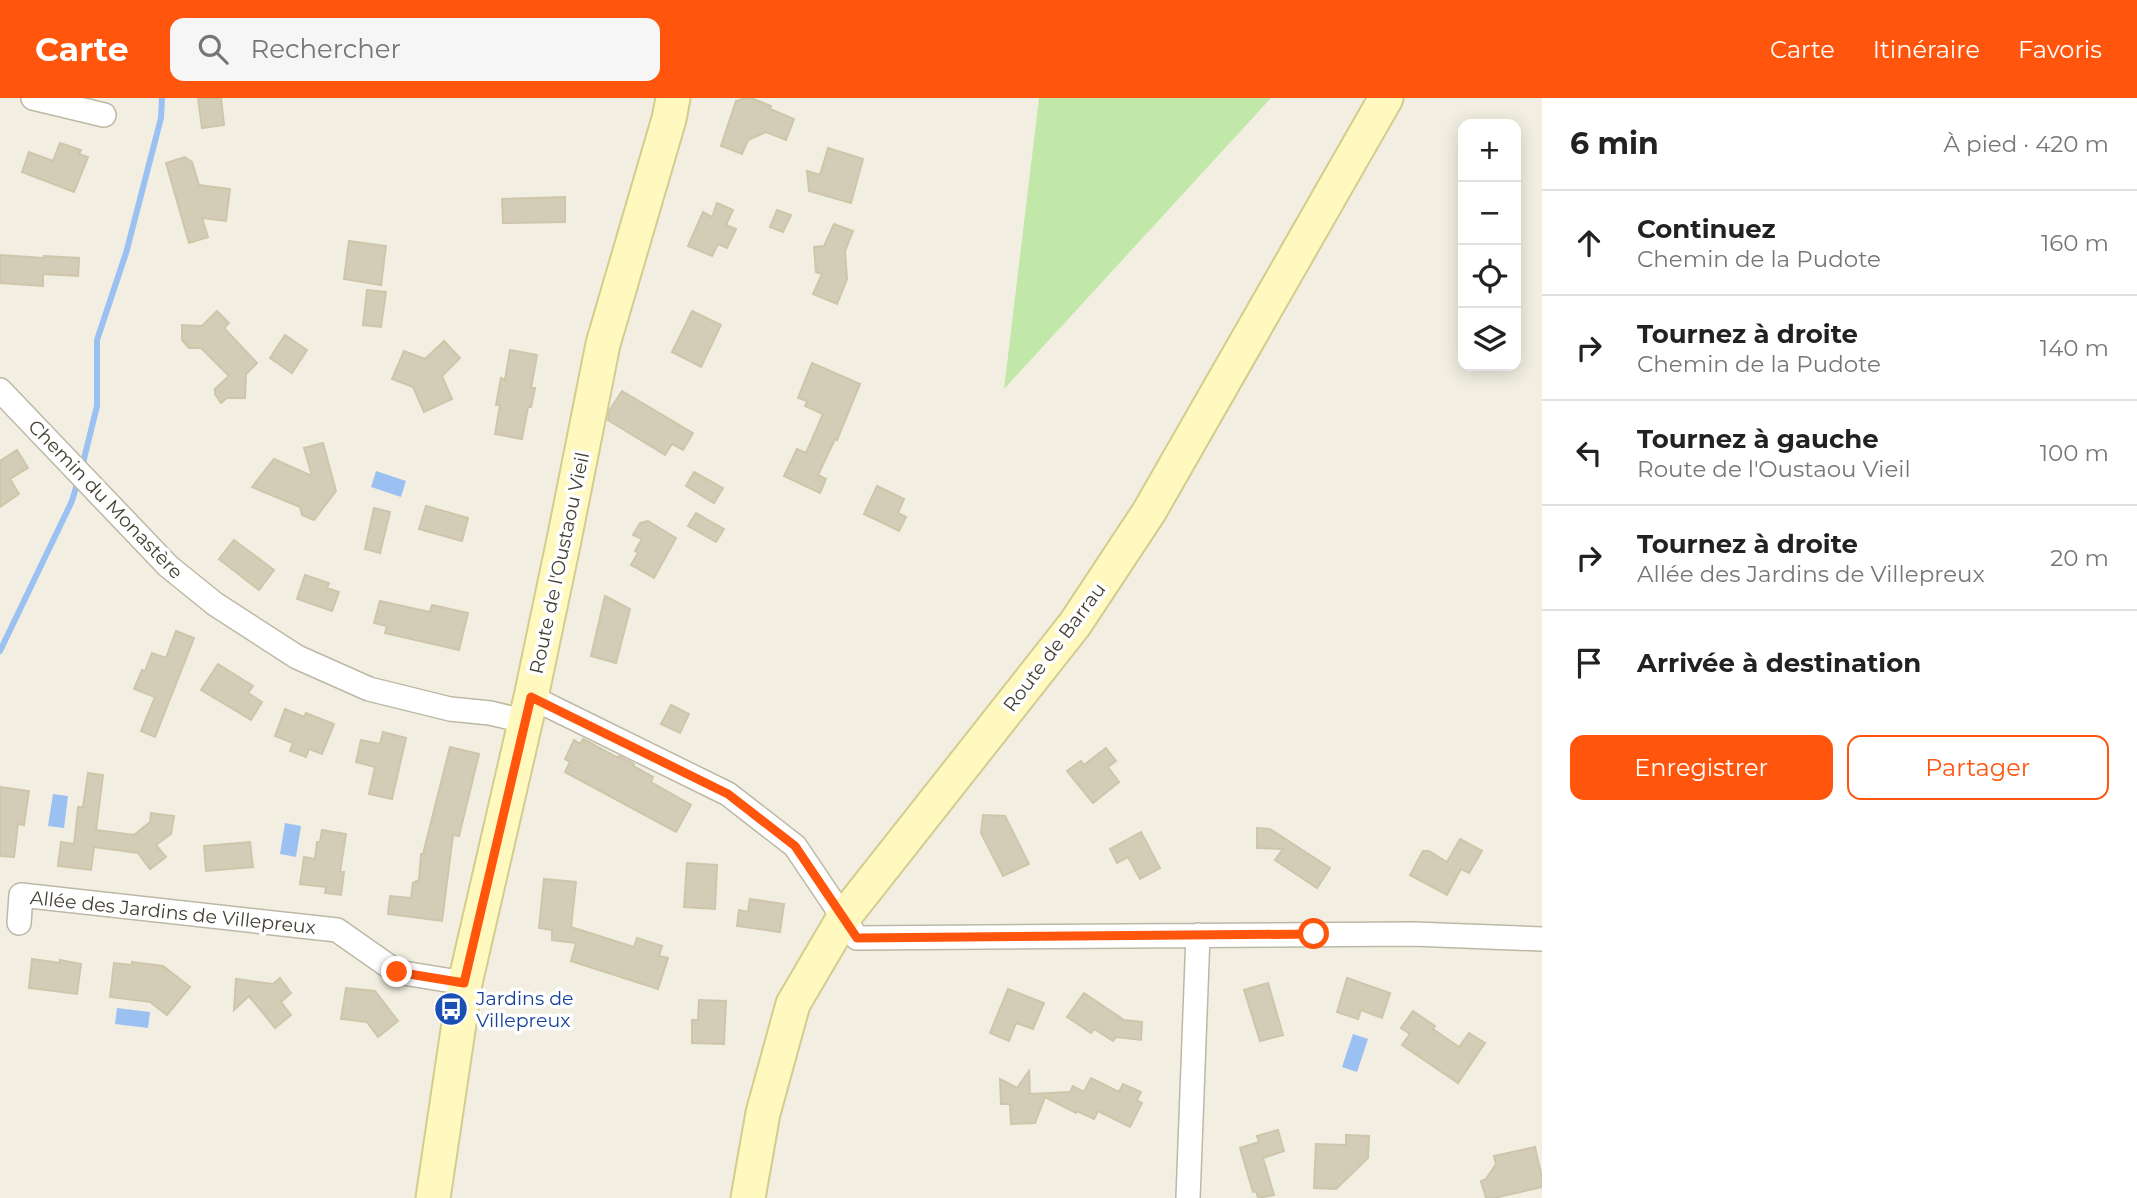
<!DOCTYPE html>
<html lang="fr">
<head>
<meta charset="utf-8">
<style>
	:root { --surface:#fff; --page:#f6f6f6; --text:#222; --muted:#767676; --line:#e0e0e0; --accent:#ff550c }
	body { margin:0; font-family:Montserrat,sans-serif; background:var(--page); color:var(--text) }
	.controls { position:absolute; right:21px; top:21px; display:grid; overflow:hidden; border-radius:14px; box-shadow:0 4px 18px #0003 }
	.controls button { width:63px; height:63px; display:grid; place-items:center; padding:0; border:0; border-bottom:2px solid var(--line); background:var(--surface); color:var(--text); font:35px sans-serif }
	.stop { position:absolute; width:21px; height:21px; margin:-16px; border:5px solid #ff550c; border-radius:50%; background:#fff }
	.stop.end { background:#ff550c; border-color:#fff; box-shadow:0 2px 7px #0008 }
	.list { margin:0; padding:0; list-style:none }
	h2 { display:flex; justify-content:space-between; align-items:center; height:91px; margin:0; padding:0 28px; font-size:30px }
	h2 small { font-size:23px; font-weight:400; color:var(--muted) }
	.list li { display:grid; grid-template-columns:46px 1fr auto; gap:21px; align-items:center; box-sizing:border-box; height:105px; padding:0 28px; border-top:2px solid var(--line) }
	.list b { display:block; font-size:26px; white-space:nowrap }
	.list p { margin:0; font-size:23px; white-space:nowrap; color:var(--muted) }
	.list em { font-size:23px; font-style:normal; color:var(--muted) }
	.actions { display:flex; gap:14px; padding:21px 28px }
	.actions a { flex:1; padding:16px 0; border:2px solid var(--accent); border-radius:14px; text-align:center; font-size:24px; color:var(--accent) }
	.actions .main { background:var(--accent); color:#fff }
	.icon { flex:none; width:38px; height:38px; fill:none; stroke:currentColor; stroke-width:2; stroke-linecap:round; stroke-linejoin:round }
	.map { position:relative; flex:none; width:1542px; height:1100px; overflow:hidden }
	header { display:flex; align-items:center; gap:42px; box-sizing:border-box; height:98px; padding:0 35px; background:var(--accent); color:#fff }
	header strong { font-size:33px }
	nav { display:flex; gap:38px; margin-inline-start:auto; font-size:24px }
	.search { width:490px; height:63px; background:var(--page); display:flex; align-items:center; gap:18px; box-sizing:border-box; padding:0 24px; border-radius:14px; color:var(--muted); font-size:26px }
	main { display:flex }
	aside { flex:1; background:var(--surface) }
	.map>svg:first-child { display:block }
</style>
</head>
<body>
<header>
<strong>Carte</strong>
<div class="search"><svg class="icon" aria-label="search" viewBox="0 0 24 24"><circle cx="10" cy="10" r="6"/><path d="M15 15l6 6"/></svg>Rechercher</div>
<nav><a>Carte</a><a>Itinéraire</a><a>Favoris</a></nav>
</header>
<main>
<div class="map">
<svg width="1542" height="1100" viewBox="0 0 1542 1100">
	<rect width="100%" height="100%" fill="#f2efe2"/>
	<!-- green -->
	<path fill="#c2e8a9" d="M 1039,0 L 1271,0 L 1004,291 Z"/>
	<!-- water -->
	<path fill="#9bc1f2" d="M 376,373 L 406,383 L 401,399 L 371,389 Z
		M 53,696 L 68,698 L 64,730 L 48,728 Z
		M 285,725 L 301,728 L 296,759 L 280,756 Z
		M 117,910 L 150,914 L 148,930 L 115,926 Z
		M 1353,936 L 1368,941 L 1357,974 L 1342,969 Z"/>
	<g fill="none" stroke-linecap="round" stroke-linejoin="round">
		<!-- stream -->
		<path stroke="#9bc1f2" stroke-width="6" d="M 82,369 L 97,308 L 97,242 L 126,155 L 161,20 L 162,0
			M 0,553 L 72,403 L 77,386"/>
	</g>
	<!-- building -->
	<path fill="#d3cdb7" stroke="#cec6aa" stroke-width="2" d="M 198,0 L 221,0 L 224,27 L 202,30 Z
		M 745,0 L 751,0 L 771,8 L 770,11 L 794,21 L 786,42 L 766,34 L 748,42 L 742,56 L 721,48 L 736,3 Z
		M 60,45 L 81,52 L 79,56 L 88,59 L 74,94 L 22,74 L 29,54 L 53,63 Z
		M 828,50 L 863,61 L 851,105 L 809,93 L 807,73 L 820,77 Z
		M 185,59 L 192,64 L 199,87 L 230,91 L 226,123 L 202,120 L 208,139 L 189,145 L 166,65 Z
		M 565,99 L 565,124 L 503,125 L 502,101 Z
		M 717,105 L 733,112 L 726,127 L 736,131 L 727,150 L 718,146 L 712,158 L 688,148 L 703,114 L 712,119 Z
		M 777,112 L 791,117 L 783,134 L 770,129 Z
		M 834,126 L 853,133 L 845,153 L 847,181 L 837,206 L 813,196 L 822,176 L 816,174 L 814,149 L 824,148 Z
		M 349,143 L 386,148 L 381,187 L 344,181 Z
		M 0,157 L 44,160 L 44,158 L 79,160 L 78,178 L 43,176 L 43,188 L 0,185 Z
		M 367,192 L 386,194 L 381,229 L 363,227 Z
		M 217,213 L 229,225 L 224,230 L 257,265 L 246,276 L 245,300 L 227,300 L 221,305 L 215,296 L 215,291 L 229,278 L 201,250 L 189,250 L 182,242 L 182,227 L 202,228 Z
		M 692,213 L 721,227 L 701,269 L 672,254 Z
		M 285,237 L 307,252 L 292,275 L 270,260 Z
		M 444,243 L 460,260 L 442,278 L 452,301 L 424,314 L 413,289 L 392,281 L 404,253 L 425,261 Z
		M 510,252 L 537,257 L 531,290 L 535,290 L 533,300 L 531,309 L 528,309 L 522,341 L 495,336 L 500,307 L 496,307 L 501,280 L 505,282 Z
		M 812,265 L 860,286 L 837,342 L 835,341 L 818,377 L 826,381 L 820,395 L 784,378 L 797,351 L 806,355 L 823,316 L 805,308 L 807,303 L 798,300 Z
		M 622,293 L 693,335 L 683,352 L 672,346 L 665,357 L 608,322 L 609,313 Z
		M 323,345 L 336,393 L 314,422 L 302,417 L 300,409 L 252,389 L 274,361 L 312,378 L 304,350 Z
		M 17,352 L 28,370 L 10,381 L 19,396 L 0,409 L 0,363 Z
		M 694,374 L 723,390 L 714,405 L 686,388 Z
		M 877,388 L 904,401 L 898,415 L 906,419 L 899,433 L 864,416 Z
		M 426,408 L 468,420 L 462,443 L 419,431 Z
		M 374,410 L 390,414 L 380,455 L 365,451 Z
		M 696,415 L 724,431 L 716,444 L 688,428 Z
		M 648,423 L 676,440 L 654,480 L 631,467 L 638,455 L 635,453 L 642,441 L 633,437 L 640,425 Z
		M 234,442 L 274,472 L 259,492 L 219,461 Z
		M 305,477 L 329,485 L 327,490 L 339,494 L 332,513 L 297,501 Z
		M 605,498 L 630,511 L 616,565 L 591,558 Z
		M 380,503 L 430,514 L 432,507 L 468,515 L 459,552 L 385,535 L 387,528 L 374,525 Z
		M 176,533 L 194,540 L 155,639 L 141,633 L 155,599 L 134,591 L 142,572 L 145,573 L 152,555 L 166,560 Z
		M 218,566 L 253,588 L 248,595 L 262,604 L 251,622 L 201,592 Z
		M 671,607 L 689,616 L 680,635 L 661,626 Z
		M 285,611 L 304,619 L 306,615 L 334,626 L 322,656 L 309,651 L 306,659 L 290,653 L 293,645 L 275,638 Z
		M 383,634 L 406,640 L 392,701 L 369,696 L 375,669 L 356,664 L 361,642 L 380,646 Z
		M 583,641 L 618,660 L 619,658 L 634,666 L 633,668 L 653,679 L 651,684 L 691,707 L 676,734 L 565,674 L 570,664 L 565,661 L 574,642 L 580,646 Z
		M 450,649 L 479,656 L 459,738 L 453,737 L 442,823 L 388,816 L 390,798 L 411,800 L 413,785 L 419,782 L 421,756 L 423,756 Z
		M 1106,650 L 1116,663 L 1108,669 L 1119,684 L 1093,705 L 1067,673 L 1081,663 L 1084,667 Z
		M 88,675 L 103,677 L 96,732 L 134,737 L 150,724 L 151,715 L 174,718 L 171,736 L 156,747 L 166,759 L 150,771 L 138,755 L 94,749 L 91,772 L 58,768 L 61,744 L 74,746 L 78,709 L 83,709 Z
		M 0,689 L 29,693 L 24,727 L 18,726 L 14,759 L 0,758 Z
		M 983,717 L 1005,718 L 1029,766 L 1003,778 L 981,735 Z
		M 1257,730 L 1270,731 L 1330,770 L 1317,790 L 1275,762 L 1283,751 L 1257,750 Z
		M 322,732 L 346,736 L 340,774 L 344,774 L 341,797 L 325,795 L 326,789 L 300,786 L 304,759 L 315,761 L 317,744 L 320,744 Z
		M 1141,734 L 1160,770 L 1140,781 L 1128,759 L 1117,765 L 1110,751 Z
		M 1460,741 L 1482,753 L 1469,775 L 1461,771 L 1447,797 L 1410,777 L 1423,753 L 1429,753 L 1447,764 Z
		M 250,744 L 253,769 L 206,773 L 204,748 Z
		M 687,765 L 717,767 L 715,811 L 684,809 Z
		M 544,781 L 576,784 L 571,829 L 634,849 L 637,840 L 662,848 L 659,858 L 668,860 L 658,891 L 571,863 L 576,845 L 552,842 L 552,832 L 539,830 Z
		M 750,801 L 784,806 L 780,834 L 737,828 L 739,812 L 748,814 Z
		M 32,861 L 60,865 L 60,862 L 81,866 L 77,896 L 29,890 Z
		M 132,864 L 163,868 L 190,889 L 167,917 L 150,904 L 110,899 L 114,865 L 132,867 Z
		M 280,880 L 291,895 L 281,904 L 291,917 L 275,930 L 249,898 L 234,912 L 236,881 L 273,886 Z
		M 1347,880 L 1390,895 L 1382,920 L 1361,912 L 1358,921 L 1337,914 Z
		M 1268,885 L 1283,937 L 1260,943 L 1244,892 Z
		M 346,890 L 375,893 L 398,923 L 378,939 L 367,924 L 341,921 Z
		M 1008,891 L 1044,905 L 1033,931 L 1016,925 L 1009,943 L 990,935 Z
		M 1084,895 L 1124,922 L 1142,924 L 1141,942 L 1116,939 L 1113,943 L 1094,931 L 1091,935 L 1067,919 Z
		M 699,902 L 726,903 L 724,946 L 692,945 L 692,922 L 698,922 Z
		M 1413,913 L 1435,928 L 1433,931 L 1459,949 L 1469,935 L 1485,945 L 1458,985 L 1402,947 L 1410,936 L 1401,930 Z
		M 1029,973 L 1030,996 L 1070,994 L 1073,988 L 1084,994 L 1091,980 L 1119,994 L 1123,986 L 1141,994 L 1137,1002 L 1142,1005 L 1130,1029 L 1098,1013 L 1094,1021 L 1077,1013 L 1076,1015 L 1045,999 L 1035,1025 L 1011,1026 L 1010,1006 L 1001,1006 L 1000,981 L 1017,990 Z
		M 1278,1032 L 1284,1053 L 1263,1060 L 1274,1097 L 1258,1100 L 1256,1093 L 1253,1094 L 1240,1050 L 1259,1044 L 1257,1038 Z
		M 1346,1037 L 1369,1038 L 1368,1060 L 1336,1091 L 1314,1090 L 1316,1046 L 1346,1047 Z
		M 1535,1049 L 1542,1080 L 1542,1089 L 1494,1100 L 1486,1100 L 1481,1083 L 1486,1081 L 1496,1066 L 1494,1058 Z"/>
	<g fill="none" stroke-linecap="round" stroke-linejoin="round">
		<!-- street casing -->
		<g stroke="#bdb8a5" stroke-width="26">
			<path id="street" d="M 33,0 L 104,17
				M 0,292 L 168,468 L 215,506 L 297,559 L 369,591 L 450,611 L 490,615 L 524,623
				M 531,599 L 728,696 L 795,748 L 857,840 L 1413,836 L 1542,841
				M 19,825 L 21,797 L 337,832 L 397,874 L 465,885
				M 1188,1100 L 1198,837"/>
		</g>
		<!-- secondary casing -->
		<g stroke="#d3cc90" stroke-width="37">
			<path id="secondary" d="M 433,1100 L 465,885 L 531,599 L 564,442 L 603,246 L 669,21 L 673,0
				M 748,1100 L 763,1015 L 793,906 L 844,819 L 1075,526 L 1149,414 L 1386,0"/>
		</g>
		<!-- street -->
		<use href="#street" stroke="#fff" stroke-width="23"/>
		<!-- secondary -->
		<use href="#secondary" stroke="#fff9bf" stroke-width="33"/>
	</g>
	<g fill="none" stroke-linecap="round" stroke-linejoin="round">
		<!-- route -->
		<path stroke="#ff550c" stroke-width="9" d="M 397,874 L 464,885 L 531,599 L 728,696 L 795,748 L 857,840 L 1314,836"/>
	</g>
	<!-- icons -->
	<defs>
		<g id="bus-disc" transform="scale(1.75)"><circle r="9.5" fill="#1a4fb4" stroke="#fff"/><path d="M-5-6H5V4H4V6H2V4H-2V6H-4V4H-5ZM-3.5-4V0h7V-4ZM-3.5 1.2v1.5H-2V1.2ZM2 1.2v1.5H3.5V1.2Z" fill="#fff"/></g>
	</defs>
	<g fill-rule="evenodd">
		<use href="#bus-disc" x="451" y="911"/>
	</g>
	<g text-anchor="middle" stroke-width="7" stroke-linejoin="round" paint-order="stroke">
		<!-- street labels -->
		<g font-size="19" fill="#433f33" stroke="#fff">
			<text transform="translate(106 401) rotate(46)" y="7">Chemin du Monastère</text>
			<text transform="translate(559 465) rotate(-78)" y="7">Route de l'Oustaou Vieil</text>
			<text transform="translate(1054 549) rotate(-53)" y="7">Route de Barrau</text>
			<text transform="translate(173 814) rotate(6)" y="7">Allée des Jardins de Villepreux</text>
		</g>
		<!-- transit labels -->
		<g font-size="19" fill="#164399" stroke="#fff" text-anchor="start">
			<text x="476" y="907">Jardins de<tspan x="476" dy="22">Villepreux</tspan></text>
		</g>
	</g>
</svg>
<div class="controls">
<button>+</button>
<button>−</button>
<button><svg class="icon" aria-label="locate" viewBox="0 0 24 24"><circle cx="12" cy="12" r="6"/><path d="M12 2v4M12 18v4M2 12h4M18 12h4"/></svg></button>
<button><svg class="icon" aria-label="layers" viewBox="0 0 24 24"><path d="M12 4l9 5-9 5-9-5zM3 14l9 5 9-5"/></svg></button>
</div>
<div class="stop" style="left:1314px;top:836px"></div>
<div class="stop end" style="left:397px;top:874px"></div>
</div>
<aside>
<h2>6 min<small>À pied · 420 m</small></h2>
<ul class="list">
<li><svg class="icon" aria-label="ahead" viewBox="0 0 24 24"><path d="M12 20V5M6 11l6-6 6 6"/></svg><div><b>Continuez</b><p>Chemin de la Pudote</p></div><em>160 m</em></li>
<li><svg class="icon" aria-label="right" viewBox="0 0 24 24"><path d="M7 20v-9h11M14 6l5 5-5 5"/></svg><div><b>Tournez à droite</b><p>Chemin de la Pudote</p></div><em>140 m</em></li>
<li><svg class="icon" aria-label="left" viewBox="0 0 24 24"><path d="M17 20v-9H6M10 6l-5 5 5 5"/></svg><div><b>Tournez à gauche</b><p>Route de l'Oustaou Vieil</p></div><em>100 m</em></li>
<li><svg class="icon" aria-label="right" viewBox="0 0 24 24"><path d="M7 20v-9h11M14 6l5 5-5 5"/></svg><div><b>Tournez à droite</b><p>Allée des Jardins de Villepreux</p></div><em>20 m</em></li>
<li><svg class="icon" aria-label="arrive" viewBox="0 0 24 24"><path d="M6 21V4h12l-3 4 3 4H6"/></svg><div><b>Arrivée à destination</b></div></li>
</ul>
<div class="actions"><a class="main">Enregistrer</a><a>Partager</a></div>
</aside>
</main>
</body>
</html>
